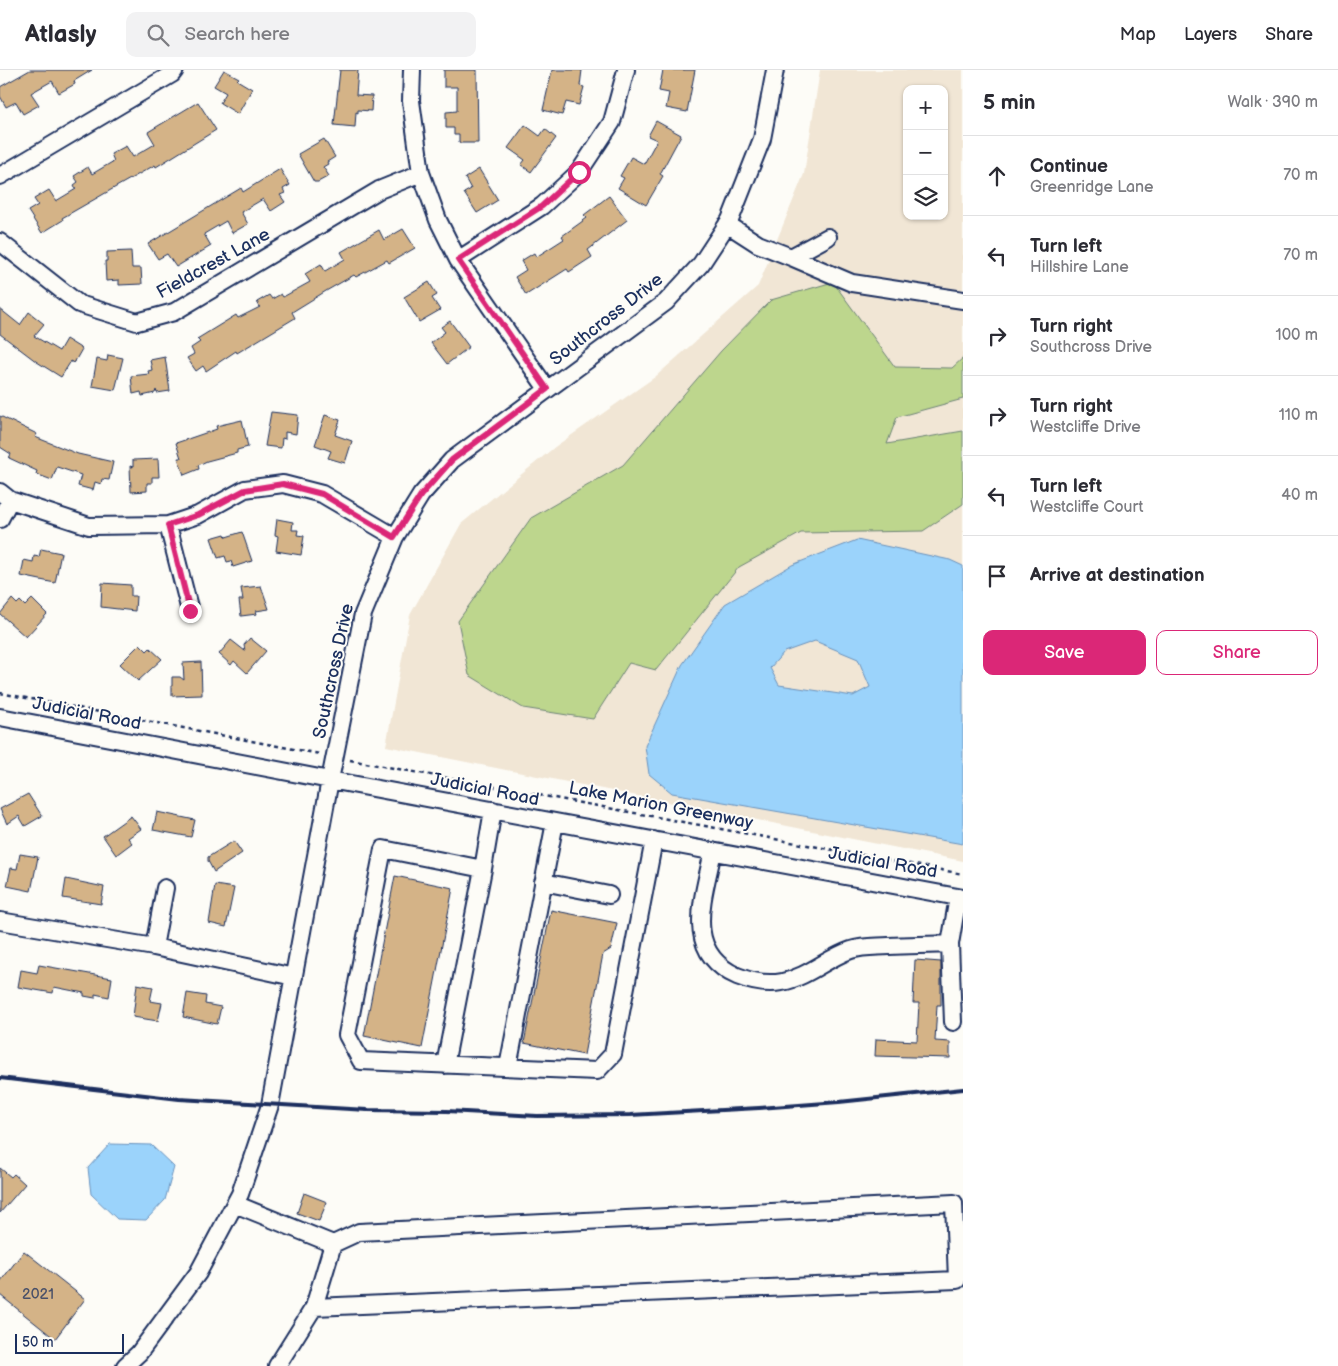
<!DOCTYPE html>
<html lang="en">
<head>
<meta charset="utf-8">
<style>
	:root { --surface:#fff; --page:#f2f2f3; --text:#2b2b33; --muted:#7c7c81; --line:#e1e1e2; --accent:#db2777 }
	body { margin:0; font-family:"Balsamiq Sans",sans-serif; background:var(--page); color:var(--text) }
	.controls { position:absolute; right:15px; top:15px; display:grid; overflow:hidden; border-radius:10px; box-shadow:0 1px 4px #0004 }
	.controls button { width:45px; height:45px; display:grid; place-items:center; padding:0; border:0; border-bottom:1px solid var(--line); background:var(--surface); color:var(--text); font:25px sans-serif }
	.scale { position:absolute; left:15px; bottom:12px; width:109px; box-sizing:border-box; padding-left:5px; border:2px solid #1b2f5e; border-top:0; font-size:14px; line-height:18px; white-space:nowrap; color:#1b2f5e; -webkit-text-stroke:4px #fdfcf7; paint-order:stroke }
	.stop { position:absolute; width:15px; height:15px; margin:-11px; border:4px solid #db2777; border-radius:50%; background:#fff }
	.stop.end { background:#db2777; border-color:#fff; box-shadow:0 1px 5px #0008 }
	.list { margin:0; padding:0; list-style:none }
	h2 { display:flex; justify-content:space-between; align-items:center; height:65px; margin:0; padding:0 20px; font-size:21px }
	h2 small { font-size:16px; font-weight:400; color:var(--muted) }
	.list li { display:grid; grid-template-columns:32px 1fr auto; gap:15px; align-items:center; box-sizing:border-box; height:80px; padding:0 20px; border-top:1px solid var(--line) }
	.list b { display:block; font-size:19px; white-space:nowrap }
	.list p { margin:0; font-size:16px; white-space:nowrap; color:var(--muted) }
	.list em { font-size:16px; font-style:normal; color:var(--muted) }
	.actions { display:flex; gap:10px; padding:15px 20px }
	.actions a { flex:1; padding:11px 0; border:1px solid var(--accent); border-radius:10px; text-align:center; font-size:18px; color:var(--accent) }
	.actions .main { background:var(--accent); color:#fff }
	.icon { flex:none; width:28px; height:28px; fill:none; stroke:currentColor; stroke-width:2; stroke-linecap:round; stroke-linejoin:round }
	.map { position:relative; flex:none; width:963px; height:1296px; overflow:hidden }
	header { display:flex; align-items:center; gap:30px; box-sizing:border-box; height:70px; padding:0 25px; background:var(--surface); border-bottom:1px solid var(--line) }
	header strong { font-size:24px }
	nav { display:flex; gap:28px; margin-inline-start:auto; font-size:18px }
	.search { width:350px; height:45px; background:var(--page); display:flex; align-items:center; gap:12px; box-sizing:border-box; padding:0 18px; border-radius:10px; color:var(--muted); font-size:19px }
	main { display:flex }
	aside { flex:1; background:var(--surface) }
	.map>svg:first-child { display:block }
</style>
</head>
<body>
<header>
<strong>Atlasly</strong>
<div class="search"><svg class="icon" aria-label="search" viewBox="0 0 24 24"><circle cx="10" cy="10" r="6"/><path d="M15 15l6 6"/></svg>Search here</div>
<nav><a>Map</a><a>Layers</a><a>Share</a></nav>
</header>
<main>
<div class="map">
<svg width="963" height="1296" viewBox="0 0 963 1296">
	<rect width="100%" height="100%" fill="#fdfcf7"/>
	<filter id="ink" filterUnits="userSpaceOnUse"><feTurbulence type="fractalNoise" baseFrequency=".02" numOctaves="2"/><feDisplacementMap in="SourceGraphic" scale="10" xChannelSelector="R" yChannelSelector="G"/><feConvolveMatrix kernelMatrix="1 2 1 2 8 2 1 2 1" color-interpolation-filters="sRGB"/></filter>
	<g filter="url(#ink)">
		<!-- built -->
		<path fill="#f1e6d5" fill-rule="evenodd" d="M 820,0 L 963,0 L 963,791 L 386,676 L 410,545 L 461,454 L 556,376 L 655,307 L 758,216 L 804,104 ZM 907,19 L 944,19 L 944,146 L 907,146 Z"/>
		<!-- green -->
		<path fill="#bdd68d" stroke="#6c8276" d="M 833,212 L 895,297 L 952,298 L 963,288 L 963,329 L 897,347 L 887,374 L 963,361 L 963,434 L 923,461 L 801,463 L 739,497 L 656,600 L 629,593 L 593,649 L 523,638 L 469,605 L 458,551 L 531,448 L 623,395 L 721,281 L 771,230 Z"/>
		<!-- water -->
		<path fill="#9bd3fb" stroke="#6891bc" fill-rule="evenodd" d="M 857,470 L 950,490 L 963,496 L 963,774 L 672,723 L 649,704 L 645,676 L 682,595 L 725,534 L 792,495 ZM 815,571 L 858,589 L 870,617 L 853,626 L 779,615 L 770,598 L 784,582 Z
			M 110,1074 L 151,1075 L 174,1097 L 165,1130 L 146,1150 L 117,1149 L 91,1124 L 88,1098 Z"/>
		<!-- building -->
		<path fill="#d4b387" stroke="#1b2f5e" d="M 30,0 L 92,0 L 74,11 L 75,14 L 59,23 L 52,11 L 31,23 L 39,35 L 23,44 L 16,32 L 6,37 L 0,26 L 0,17 Z
			M 224,0 L 239,8 L 237,10 L 252,19 L 238,44 L 220,33 L 226,23 L 214,16 Z
			M 340,0 L 358,0 L 356,25 L 372,26 L 371,41 L 358,40 L 358,43 L 356,42 L 355,57 L 334,55 Z
			M 444,0 L 477,0 L 478,73 L 459,73 L 459,65 L 454,65 L 454,58 L 446,58 L 446,42 L 457,41 L 457,17 L 444,17 Z
			M 552,0 L 582,0 L 580,16 L 584,17 L 579,35 L 566,32 L 562,45 L 543,40 Z
			M 663,0 L 695,0 L 687,42 L 666,38 L 669,23 L 659,21 Z
			M 198,32 L 216,60 L 156,97 L 155,95 L 116,117 L 62,148 L 63,150 L 42,163 L 28,141 L 38,135 L 34,129 L 49,120 L 56,131 L 76,119 L 74,115 L 78,112 L 74,106 L 88,97 L 92,104 L 114,91 L 111,84 L 126,76 L 133,87 L 155,74 L 148,62 Z
			M 656,51 L 681,65 L 660,104 L 663,106 L 646,135 L 618,118 L 624,108 L 620,106 L 631,87 L 644,94 L 657,70 L 648,66 Z
			M 525,55 L 540,66 L 545,59 L 556,68 L 531,102 L 521,95 L 525,90 L 508,78 Z
			M 324,69 L 335,87 L 327,92 L 328,94 L 323,97 L 329,106 L 318,112 L 314,112 L 298,84 Z
			M 280,99 L 290,115 L 283,119 L 285,123 L 280,125 L 285,132 L 271,141 L 263,129 L 241,142 L 248,154 L 232,163 L 226,151 L 204,164 L 211,176 L 176,197 L 167,184 L 158,189 L 148,174 L 241,118 L 243,122 Z
			M 479,99 L 498,130 L 477,143 L 464,123 L 471,119 L 465,108 Z
			M 609,126 L 627,150 L 588,180 L 592,187 L 569,202 L 567,199 L 526,225 L 515,207 L 526,200 L 521,191 L 534,183 L 536,187 L 564,169 L 562,166 L 587,148 L 584,145 Z
			M 403,159 L 415,178 L 389,193 L 387,190 L 356,207 L 354,205 L 326,221 L 292,242 L 295,248 L 237,283 L 236,281 L 206,301 L 203,296 L 196,301 L 187,288 L 194,284 L 191,278 L 200,272 L 197,269 L 236,245 L 238,248 L 260,237 L 257,232 L 269,225 L 272,229 L 281,224 L 283,227 L 310,212 L 305,204 L 321,194 L 325,201 L 345,189 L 341,182 L 379,160 L 384,170 Z
			M 131,181 L 132,198 L 141,198 L 142,214 L 119,215 L 119,210 L 106,211 L 105,191 L 107,191 L 107,182 Z
			M 429,212 L 437,225 L 432,228 L 440,240 L 419,252 L 404,227 Z
			M 0,239 L 20,255 L 29,242 L 44,254 L 34,266 L 59,281 L 66,269 L 82,279 L 74,293 L 71,291 L 61,307 L 37,292 L 0,264 Z
			M 450,251 L 469,277 L 447,294 L 431,273 L 445,262 L 441,257 Z
			M 108,285 L 123,288 L 115,320 L 92,316 L 97,289 L 107,291 Z
			M 165,287 L 170,321 L 157,323 L 156,320 L 155,323 L 142,326 L 141,322 L 133,324 L 131,306 L 149,304 L 148,301 L 152,300 L 150,290 Z
			M 271,342 L 298,345 L 296,364 L 285,362 L 285,369 L 282,368 L 281,378 L 265,376 Z
			M 325,345 L 340,350 L 335,365 L 352,371 L 345,393 L 328,388 L 331,381 L 315,375 Z
			M 0,346 L 37,364 L 35,367 L 78,384 L 113,392 L 109,410 L 102,409 L 101,414 L 95,412 L 93,420 L 78,416 L 81,405 L 57,397 L 52,410 L 36,404 L 37,401 L 9,388 L 11,384 L 0,377 Z
			M 242,350 L 248,377 L 237,380 L 237,383 L 207,391 L 198,395 L 199,399 L 184,405 L 178,388 L 181,388 L 176,373 L 217,359 L 216,356 Z
			M 158,389 L 159,407 L 152,407 L 152,413 L 147,413 L 147,421 L 131,422 L 130,396 L 133,397 L 133,390 Z
			M 277,449 L 293,452 L 292,460 L 298,460 L 297,465 L 304,466 L 301,485 L 276,481 L 278,466 L 275,465 Z
			M 242,462 L 252,491 L 233,497 L 231,491 L 227,492 L 225,486 L 218,488 L 211,468 L 225,464 L 226,467 Z
			M 41,479 L 61,483 L 55,513 L 21,506 L 24,490 L 33,492 L 34,486 L 39,487 Z
			M 102,513 L 131,515 L 131,526 L 136,526 L 135,541 L 101,537 Z
			M 261,516 L 269,539 L 256,541 L 257,544 L 241,546 L 239,530 L 243,530 L 241,518 Z
			M 12,529 L 17,534 L 20,531 L 25,536 L 32,529 L 47,544 L 26,567 L 0,544 Z
			M 250,568 L 266,581 L 247,603 L 234,591 L 231,595 L 219,584 L 231,570 L 245,581 L 244,575 Z
			M 140,574 L 147,581 L 150,578 L 162,589 L 138,611 L 120,594 Z
			M 201,592 L 202,625 L 172,626 L 172,607 L 180,607 L 184,610 L 183,593 Z
			M 28,724 L 42,746 L 25,756 L 19,746 L 7,754 L 0,739 Z
			M 157,742 L 195,750 L 191,767 L 153,760 Z
			M 131,746 L 141,759 L 128,768 L 132,773 L 116,785 L 103,766 Z
			M 234,771 L 242,783 L 214,802 L 208,791 L 208,787 Z
			M 20,784 L 38,787 L 31,821 L 7,816 L 11,798 L 17,799 Z
			M 395,806 L 453,818 L 422,978 L 364,966 Z
			M 66,809 L 104,817 L 101,834 L 63,828 Z
			M 215,815 L 234,818 L 226,857 L 209,853 Z
			M 551,840 L 617,853 L 611,879 L 603,884 L 584,985 L 524,973 Z
			M 915,890 L 941,892 L 941,935 L 937,935 L 935,971 L 950,972 L 950,988 L 875,986 L 876,969 L 917,971 L 919,933 L 913,933 Z
			M 39,895 L 112,908 L 109,927 L 95,924 L 95,928 L 84,926 L 84,923 L 54,917 L 53,923 L 18,917 L 21,900 L 37,903 Z
			M 137,914 L 153,917 L 150,931 L 162,933 L 158,951 L 133,947 Z
			M 187,923 L 206,926 L 205,934 L 221,937 L 217,954 L 183,947 Z
			M 0,1098 L 11,1107 L 14,1104 L 25,1114 L 0,1143 Z
			M 304,1123 L 327,1132 L 319,1151 L 297,1143 Z
			M 24,1181 L 85,1229 L 55,1269 L 0,1225 L 0,1212 Z"/>
		<g fill="none" stroke-linecap="round" stroke-linejoin="round">
			<!-- minor casing -->
			<g stroke="#1b2f5e" stroke-width="20">
				<path id="minor" d="M 412,0 L 411,31 L 421,103 L 438,150 L 458,190 L 547,319
					M 0,106 L 172,4 L 175,0
					M 727,154 L 758,174 L 791,187 L 828,167
					M 0,172 L 79,234 L 137,252 L 174,242 L 379,120 L 421,103
					M 791,187 L 852,213 L 963,230
					M 458,190 L 542,136 L 579,102 L 612,52 L 626,0
					M 0,422 L 10,430 L 89,456 L 168,455 L 198,445 L 245,419 L 283,414 L 322,424 L 395,467
					M 0,449 L 10,430
					M 168,455 L 190,541
					M 0,647 L 330,710 L 963,828
					M 493,740 L 483,799 L 383,779 L 347,965 L 361,991 L 597,1001 L 613,984 L 654,770
					M 713,781 C 704,827 682,881 737,906 C 752,912 766,915 782,912 C 808,907 827,888 851,880 C 863,876 876,877 889,876 C 909,875 929,875 950,874 L 958,827
					M 543,812 L 609,825
					M 0,851 L 154,877 L 294,907
					M 950,874 L 953,952
					M 154,877 L 165,818
					M 445,995 L 483,799
					M 508,997 L 555,752
					M 235,1134 L 333,1174
					M 125,1296 L 139,1283 L 198,1203 L 240,1124 L 270,1035 L 330,710 L 363,544 L 395,467 L 421,425 L 452,390 L 666,232 L 701,194 L 730,150 L 762,69 L 775,0
					M 277,1296 L 314,1237 L 333,1174 L 359,1162 L 954,1133 L 957,1210 L 314,1237"/>
			</g>
			<!-- path -->
			<path stroke="#1b2f5e" stroke-width="2.5" stroke-dasharray="4 4" stroke-linecap="butt" d="M 0,623 L 320,684
				M 350,690 L 963,804"/>
			<!-- minor -->
			<use href="#minor" stroke="#fdfcf7" stroke-width="16"/>
			<!-- rail -->
			<path stroke="#1b2f5e" stroke-width="4" d="M 0,1008 L 179,1029 L 367,1040 L 447,1041 L 537,1046 L 630,1045 L 759,1038 L 839,1032 L 963,1019"/>
		</g>
	</g>
	<g fill="none" stroke-linecap="round" stroke-linejoin="round" filter="url(#ink)">
		<!-- route -->
		<path stroke="#db2777" stroke-width="6" d="M 190,541 L 168,455 L 198,445 L 245,420 L 283,414 L 322,424 L 394,467 L 421,425 L 452,390 L 547,319 L 458,190 L 542,136 L 579,102"/>
	</g>
	<g text-anchor="middle" stroke-width="4" stroke-linejoin="round" paint-order="stroke">
		<!-- number labels -->
		<g font-size="15" fill="#495068">
			<text x="38" y="1229">2021</text>
		</g>
		<!-- street labels -->
		<g font-size="18" fill="#1b2f5e" stroke="#fdfcf7">
			<text transform="translate(213 193) rotate(-29)" y="6">Fieldcrest Lane</text>
			<text transform="translate(606 249) rotate(-38)" y="6">Southcross Drive</text>
			<text transform="translate(333 601) rotate(-78)" y="6">Southcross Drive</text>
			<text transform="translate(87 643) rotate(11)" y="6">Judicial Road</text>
			<text transform="translate(485 719) rotate(11)" y="6">Judicial Road</text>
			<text transform="translate(661 735) rotate(11)" y="6">Lake Marion Greenway</text>
			<text transform="translate(883 792) rotate(10)" y="6">Judicial Road</text>
		</g>
	</g>
</svg>
<div class="controls">
<button>+</button>
<button>−</button>
<button><svg class="icon" aria-label="layers" viewBox="0 0 24 24"><path d="M12 4l9 5-9 5-9-5zM3 14l9 5 9-5"/></svg></button>
</div>
<div class="scale">50 m</div>
<div class="stop" style="left:579px;top:102px"></div>
<div class="stop end" style="left:190px;top:541px"></div>
</div>
<aside>
<h2>5 min<small>Walk · 390 m</small></h2>
<ul class="list">
<li><svg class="icon" aria-label="ahead" viewBox="0 0 24 24"><path d="M12 20V5M6 11l6-6 6 6"/></svg><div><b>Continue</b><p>Greenridge Lane</p></div><em>70 m</em></li>
<li><svg class="icon" aria-label="left" viewBox="0 0 24 24"><path d="M17 20v-9H6M10 6l-5 5 5 5"/></svg><div><b>Turn left</b><p>Hillshire Lane</p></div><em>70 m</em></li>
<li><svg class="icon" aria-label="right" viewBox="0 0 24 24"><path d="M7 20v-9h11M14 6l5 5-5 5"/></svg><div><b>Turn right</b><p>Southcross Drive</p></div><em>100 m</em></li>
<li><svg class="icon" aria-label="right" viewBox="0 0 24 24"><path d="M7 20v-9h11M14 6l5 5-5 5"/></svg><div><b>Turn right</b><p>Westcliffe Drive</p></div><em>110 m</em></li>
<li><svg class="icon" aria-label="left" viewBox="0 0 24 24"><path d="M17 20v-9H6M10 6l-5 5 5 5"/></svg><div><b>Turn left</b><p>Westcliffe Court</p></div><em>40 m</em></li>
<li><svg class="icon" aria-label="arrive" viewBox="0 0 24 24"><path d="M6 21V4h12l-3 4 3 4H6"/></svg><div><b>Arrive at destination</b></div></li>
</ul>
<div class="actions"><a class="main">Save</a><a>Share</a></div>
</aside>
</main>
</body>
</html>
